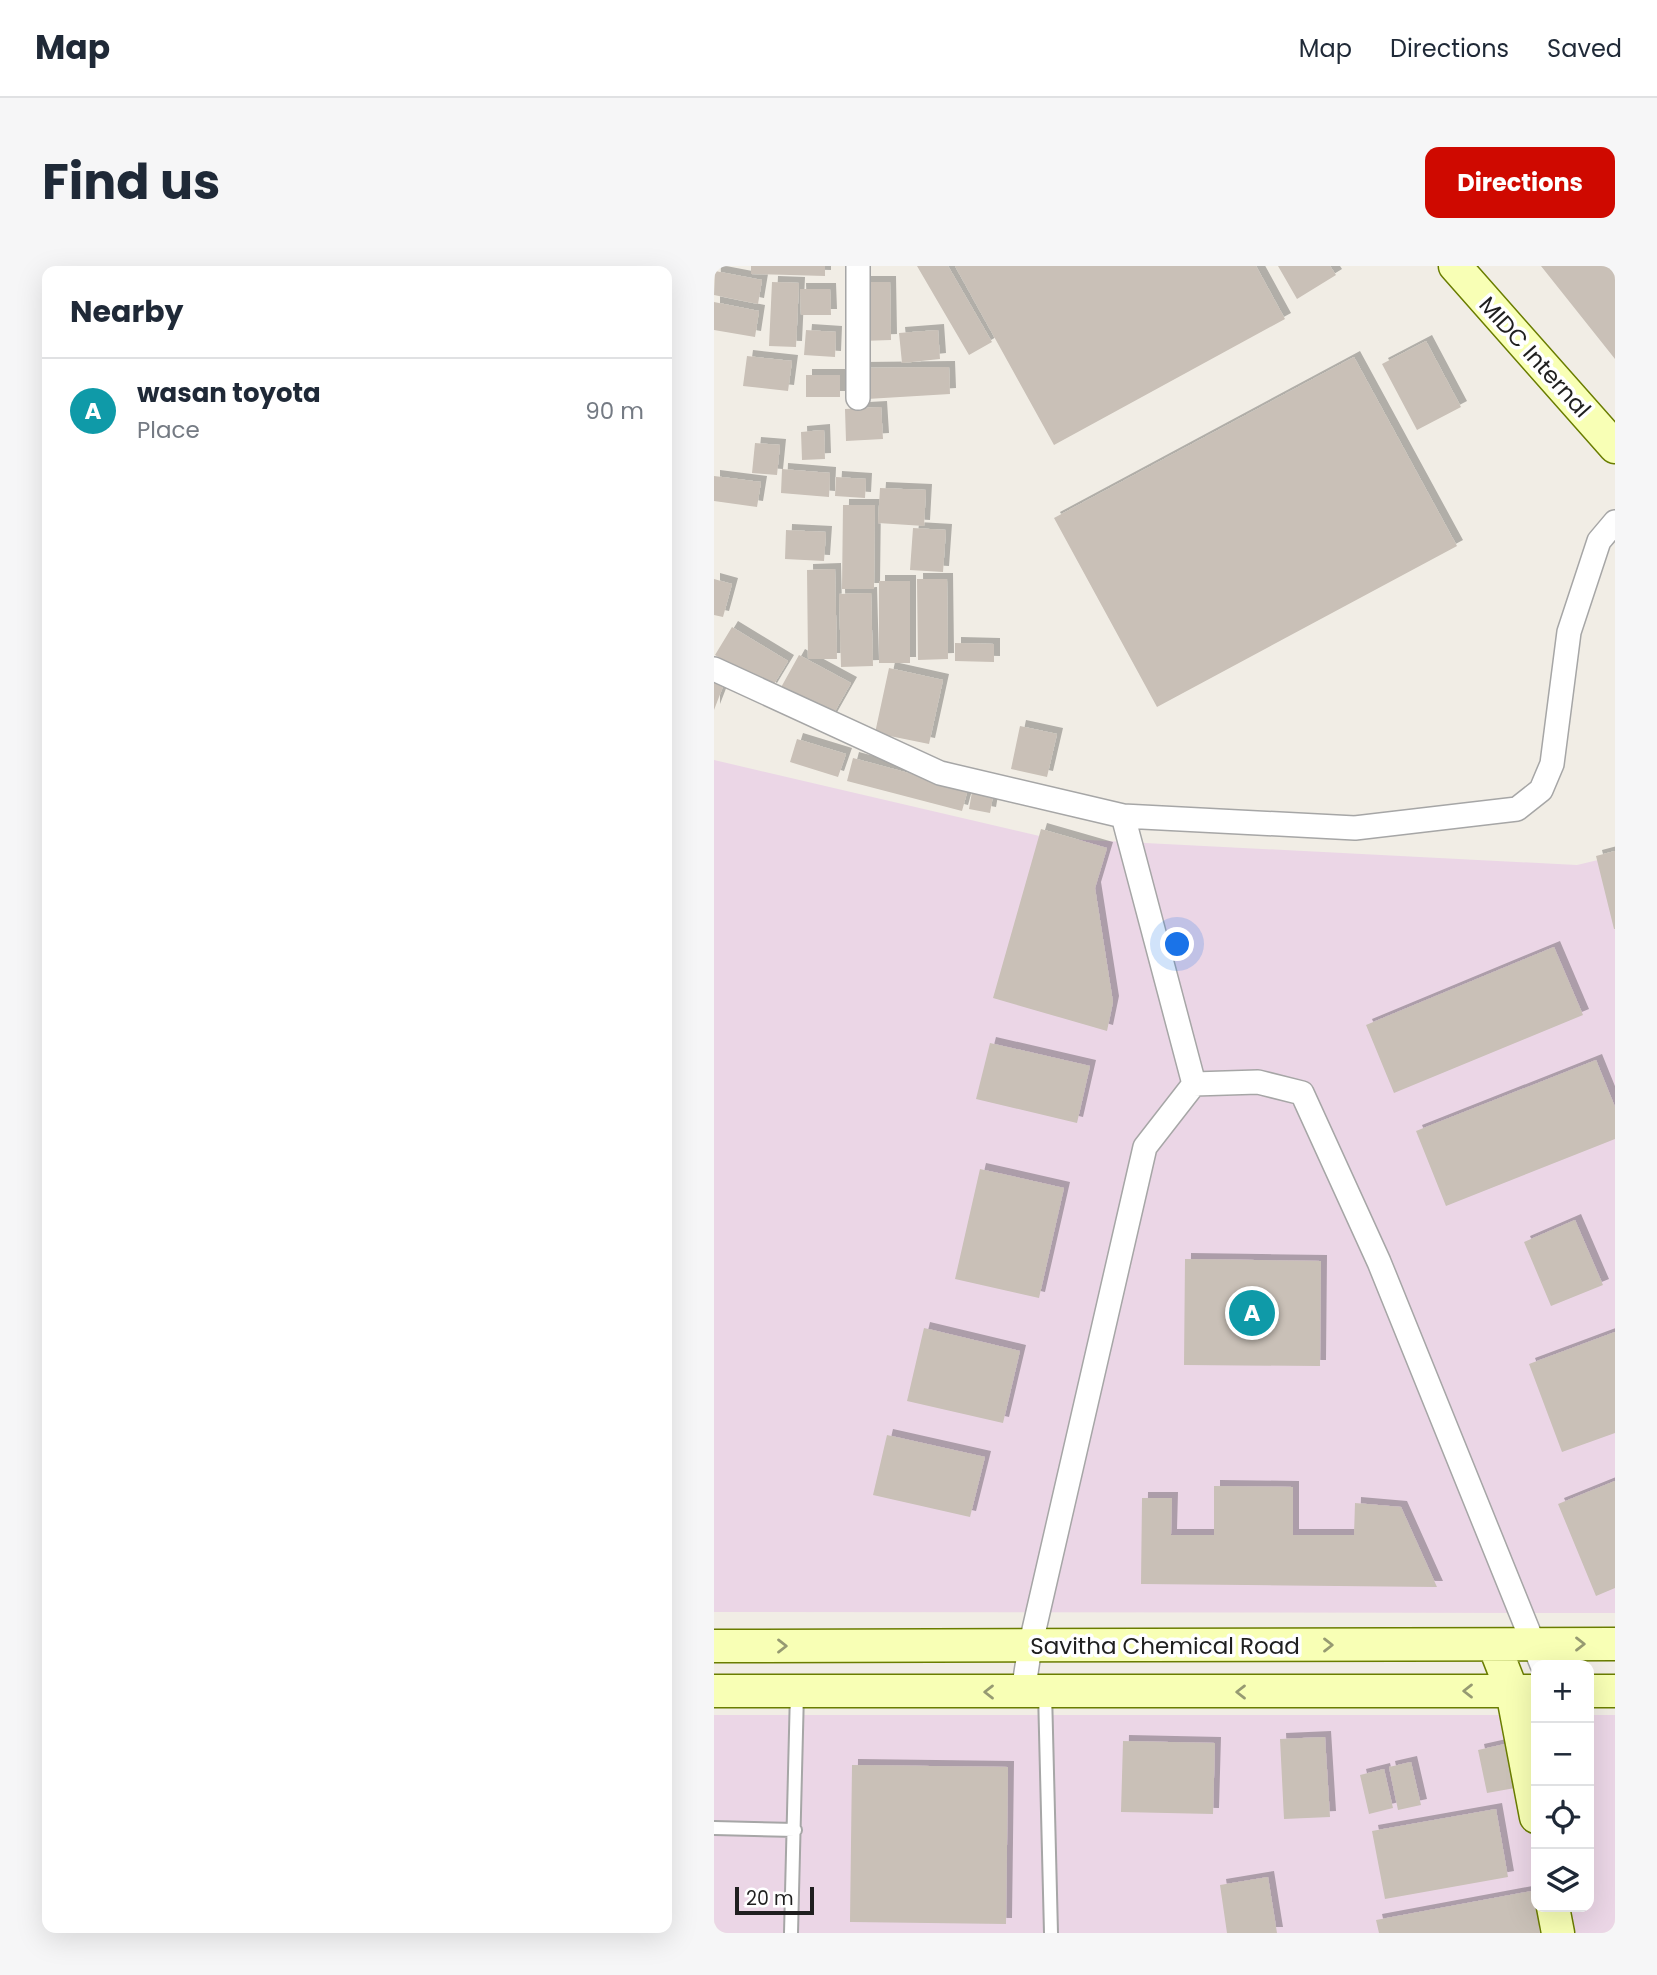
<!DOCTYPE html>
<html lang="en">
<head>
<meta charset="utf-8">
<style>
	:root { --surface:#fff; --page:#f6f6f7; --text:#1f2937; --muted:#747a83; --line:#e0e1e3; --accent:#cf0900 }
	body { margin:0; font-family:Poppins,sans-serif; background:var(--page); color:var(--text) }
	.controls { position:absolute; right:21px; bottom:21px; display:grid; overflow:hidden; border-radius:14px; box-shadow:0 7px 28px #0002 }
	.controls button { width:63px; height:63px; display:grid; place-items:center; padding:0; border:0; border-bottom:2px solid var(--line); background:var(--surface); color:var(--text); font:35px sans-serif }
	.scale { position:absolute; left:21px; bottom:18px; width:79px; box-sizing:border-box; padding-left:7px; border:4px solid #1f1f1f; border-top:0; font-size:19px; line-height:24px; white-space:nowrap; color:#1f1f1f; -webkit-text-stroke:5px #fff; paint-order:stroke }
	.you { position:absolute; left:464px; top:679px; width:24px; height:24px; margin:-18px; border:5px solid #fff; border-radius:50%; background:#1a73e8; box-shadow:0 0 0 10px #1a73e833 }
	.badge { display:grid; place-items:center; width:46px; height:46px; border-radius:50%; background:var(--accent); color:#fff; font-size:23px; font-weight:700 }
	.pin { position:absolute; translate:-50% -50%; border:4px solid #fff; box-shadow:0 2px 7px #0006 }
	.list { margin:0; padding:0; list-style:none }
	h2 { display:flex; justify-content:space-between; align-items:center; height:91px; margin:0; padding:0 28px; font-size:30px }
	h2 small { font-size:23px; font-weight:400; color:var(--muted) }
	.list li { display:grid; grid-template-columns:46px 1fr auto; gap:21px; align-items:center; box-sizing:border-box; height:105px; padding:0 28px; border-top:2px solid var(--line) }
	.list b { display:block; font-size:26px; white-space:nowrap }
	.list p { margin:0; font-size:23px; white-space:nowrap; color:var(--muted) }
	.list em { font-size:23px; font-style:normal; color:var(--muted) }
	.icon { flex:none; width:38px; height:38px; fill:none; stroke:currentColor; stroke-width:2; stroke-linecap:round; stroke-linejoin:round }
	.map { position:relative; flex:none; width:901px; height:1667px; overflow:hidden; border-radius:14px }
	header { display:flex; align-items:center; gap:42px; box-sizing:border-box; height:98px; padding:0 35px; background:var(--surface); border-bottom:2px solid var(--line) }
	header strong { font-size:33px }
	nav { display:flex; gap:38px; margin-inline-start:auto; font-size:24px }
	.intro { display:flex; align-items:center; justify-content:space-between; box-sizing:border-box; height:168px; padding:0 42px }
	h1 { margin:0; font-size:49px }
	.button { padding:18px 32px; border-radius:14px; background:var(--accent); color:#fff; font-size:24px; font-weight:700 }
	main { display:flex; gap:42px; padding:0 42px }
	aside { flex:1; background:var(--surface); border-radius:14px; box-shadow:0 7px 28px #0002 }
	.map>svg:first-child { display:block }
</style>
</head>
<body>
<header>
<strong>Map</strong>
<nav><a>Map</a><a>Directions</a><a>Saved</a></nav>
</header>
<div class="intro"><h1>Find us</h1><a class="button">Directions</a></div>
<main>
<aside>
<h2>Nearby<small></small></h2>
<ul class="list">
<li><span class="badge" style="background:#0f9aa8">A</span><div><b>wasan toyota</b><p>Place</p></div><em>90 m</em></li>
</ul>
</aside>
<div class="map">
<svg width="901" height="1667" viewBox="0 0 901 1667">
	<defs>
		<filter id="shadow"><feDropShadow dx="6" dy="-6" stdDeviation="0" flood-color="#0004"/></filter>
	</defs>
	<rect width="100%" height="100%" fill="#f1ede5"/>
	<!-- industrial -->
	<path fill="#ebd6e6" d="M 0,494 L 334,572 L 863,599 L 901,590 L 901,1347 L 0,1346 Z
		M 0,1449 L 822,1449 L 822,1641 L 875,1641 L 875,1449 L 901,1449 L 901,1667 L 0,1667 Z"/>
	<!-- building -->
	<path fill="#c9c0b7" filter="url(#shadow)" d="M 37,0 L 111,0 L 111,10 L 37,8 Z
		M 203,0 L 234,0 L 278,76 L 255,89 Z
		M 241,0 L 542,0 L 571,53 L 340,179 Z
		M 564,0 L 616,0 L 622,9 L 583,33 Z
		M 827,0 L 901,0 L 901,93 Z
		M 1,5 L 48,14 L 44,38 L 0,29 Z
		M 58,16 L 85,17 L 82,81 L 55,80 Z
		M 145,16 L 176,16 L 177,74 L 147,75 Z
		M 86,23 L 116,23 L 117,49 L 87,49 Z
		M 0,36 L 45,45 L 41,71 L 0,64 Z
		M 92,64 L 122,66 L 121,91 L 90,89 Z
		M 224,64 L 226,93 L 188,97 L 185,67 Z
		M 712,75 L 747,141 L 703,164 L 668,98 Z
		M 33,90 L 78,95 L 74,125 L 29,120 Z
		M 640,91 L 743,280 L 443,441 L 340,252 Z
		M 235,101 L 236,128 L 153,133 L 143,102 Z
		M 92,109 L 126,109 L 126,131 L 92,131 Z
		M 167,141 L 169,173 L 132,175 L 131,143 Z
		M 110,164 L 111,193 L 88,194 L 87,166 Z
		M 41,177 L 66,179 L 63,209 L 38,207 Z
		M 68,203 L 116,207 L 115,231 L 67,227 Z
		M 0,210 L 47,216 L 43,241 L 0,235 Z
		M 122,211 L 152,213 L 151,232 L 121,230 Z
		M 166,222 L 212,224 L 210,260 L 164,257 Z
		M 129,239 L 161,239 L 160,323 L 128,323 Z
		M 199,262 L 232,264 L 229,306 L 196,304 Z
		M 72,264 L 112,266 L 110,295 L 71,293 Z
		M 121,303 L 123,393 L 94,393 L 93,304 Z
		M 0,313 L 18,318 L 9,351 L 0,349 Z
		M 203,313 L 233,313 L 234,393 L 204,394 Z
		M 165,315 L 196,315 L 196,397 L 165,397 Z
		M 157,327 L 159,400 L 127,401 L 125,328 Z
		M 18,361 L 74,395 L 57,423 L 1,389 Z
		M 241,377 L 280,378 L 280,396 L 241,395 Z
		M 85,389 L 137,417 L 116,454 L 65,425 Z
		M 175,402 L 229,414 L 215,478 L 161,467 Z
		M 0,414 L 10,418 L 0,444 Z
		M 306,460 L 343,468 L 333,511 L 297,503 Z
		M 83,473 L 132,488 L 124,511 L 76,496 Z
		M 139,492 L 254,523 L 248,545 L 133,515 Z
		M 259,520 L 280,524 L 276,547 L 255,543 Z
		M 327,563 L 393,582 L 381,622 L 399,736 L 393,765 L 279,732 Z
		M 901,585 L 901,663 L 900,663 L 882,590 Z
		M 840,681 L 869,749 L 680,827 L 652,759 Z
		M 276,777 L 376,800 L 363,857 L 262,833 Z
		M 882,794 L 901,841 L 901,873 L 732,940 L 702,865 Z
		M 266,903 L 350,922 L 325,1032 L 241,1013 Z
		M 861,954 L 889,1019 L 837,1040 L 810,976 Z
		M 471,993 L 607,995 L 606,1100 L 470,1099 Z
		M 210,1062 L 306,1085 L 289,1157 L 193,1135 Z
		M 901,1066 L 901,1167 L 848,1186 L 815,1098 Z
		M 173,1169 L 271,1191 L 256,1251 L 159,1229 Z
		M 901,1215 L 901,1322 L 882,1330 L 844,1238 Z
		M 500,1220 L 579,1221 L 579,1269 L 640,1269 L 641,1237 L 687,1241 L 723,1321 L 427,1318 L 428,1232 L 458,1232 L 457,1269 L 500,1269 Z
		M 611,1471 L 616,1551 L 570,1553 L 566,1473 Z
		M 409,1475 L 501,1477 L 499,1548 L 407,1546 Z
		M 791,1478 L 801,1522 L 773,1527 L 764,1484 Z
		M 697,1496 L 707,1539 L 684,1544 L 675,1501 Z
		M 138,1499 L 294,1501 L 292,1658 L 136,1656 Z
		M 670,1503 L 679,1542 L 655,1548 L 646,1509 Z
		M 782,1543 L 794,1611 L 671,1633 L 658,1565 Z
		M 554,1611 L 563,1667 L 513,1667 L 506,1619 Z
		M 818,1625 L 826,1667 L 665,1667 L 662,1654 Z"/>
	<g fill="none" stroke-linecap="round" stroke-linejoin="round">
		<!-- lane casing -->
		<g stroke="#a6a6a6" stroke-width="16">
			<path id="lane" d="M 331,1426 L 337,1667
				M 0,1562 L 81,1564
				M 77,1667 L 83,1426"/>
		</g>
		<!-- street casing -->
		<g stroke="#a6a6a6" stroke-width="26">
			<path id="street" d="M 144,132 L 144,0
				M 0,403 L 226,507 L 409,550 L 641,562 L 803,543 L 827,524 L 838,498 L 855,366 L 885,275 L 901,256
				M 409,550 L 480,818
				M 309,1426 L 316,1381 L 431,881 L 480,818 L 544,816 L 588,827 L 665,996 L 828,1399"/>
		</g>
		<!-- secondary casing -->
		<g stroke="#6a7d00" stroke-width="35">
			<path id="secondary" d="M 741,0 L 901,181
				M 780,1379 L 798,1425 L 822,1551
				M 0,1380 L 901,1378
				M 0,1425 L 822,1425
				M 875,1425 L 901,1425
				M 839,1641 L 844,1667"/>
		</g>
		<!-- lane -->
		<use href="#lane" stroke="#fff" stroke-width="12"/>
		<!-- street -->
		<use href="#street" stroke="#fff" stroke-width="23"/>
		<!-- secondary -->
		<use href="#secondary" stroke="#f8ffb5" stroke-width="32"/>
	</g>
	<!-- one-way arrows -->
	<defs><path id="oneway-chevron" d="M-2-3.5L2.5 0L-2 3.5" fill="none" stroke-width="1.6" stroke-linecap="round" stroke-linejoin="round" transform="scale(1.75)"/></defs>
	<g stroke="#969a72">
		<use href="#oneway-chevron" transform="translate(866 1378)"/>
		<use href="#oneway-chevron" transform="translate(614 1379)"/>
		<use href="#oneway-chevron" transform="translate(68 1380)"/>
		<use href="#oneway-chevron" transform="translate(754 1425) rotate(180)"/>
		<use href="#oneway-chevron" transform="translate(275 1426) rotate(-180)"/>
		<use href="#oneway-chevron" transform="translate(527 1426) rotate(180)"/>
	</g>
	<g text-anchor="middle" stroke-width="7" stroke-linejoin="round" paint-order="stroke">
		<!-- street labels -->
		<g font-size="23" fill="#1f1f1f" stroke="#fff">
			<text transform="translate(821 91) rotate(48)" y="8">MIDC Internal</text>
			<text x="451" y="1388">Savitha Chemical Road</text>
		</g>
	</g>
</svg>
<div class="controls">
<button>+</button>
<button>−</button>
<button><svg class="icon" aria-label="locate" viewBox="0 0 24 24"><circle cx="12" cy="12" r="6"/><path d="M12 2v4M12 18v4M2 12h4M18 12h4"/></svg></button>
<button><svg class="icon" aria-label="layers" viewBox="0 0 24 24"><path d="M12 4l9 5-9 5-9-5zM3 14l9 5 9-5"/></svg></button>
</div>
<div class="scale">20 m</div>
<div class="you"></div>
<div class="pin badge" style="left:538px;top:1047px;background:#0f9aa8">A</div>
</div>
</main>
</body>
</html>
